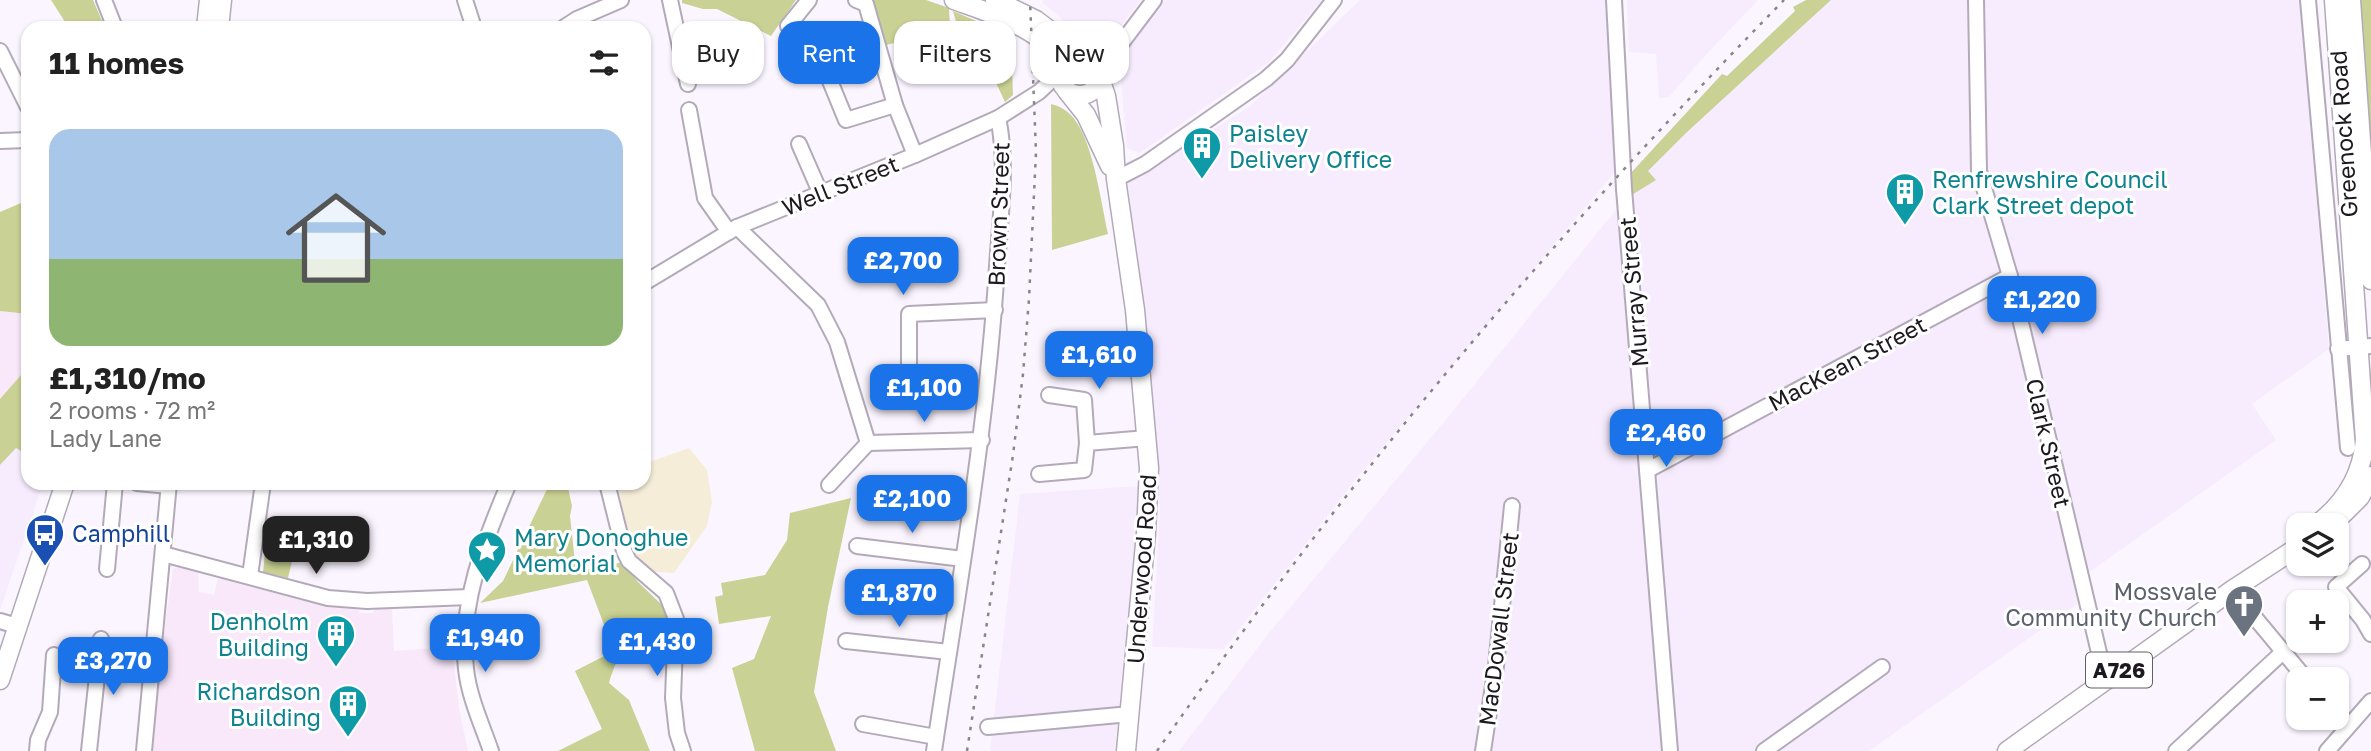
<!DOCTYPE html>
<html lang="en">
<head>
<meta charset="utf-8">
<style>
	:root { --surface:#fff; --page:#f2f2f2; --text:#222; --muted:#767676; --accent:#1a73e8 }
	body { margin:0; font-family:"Golos Text",sans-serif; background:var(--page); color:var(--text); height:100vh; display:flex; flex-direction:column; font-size:26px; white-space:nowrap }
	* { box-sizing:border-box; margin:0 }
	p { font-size:23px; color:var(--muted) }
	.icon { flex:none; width:38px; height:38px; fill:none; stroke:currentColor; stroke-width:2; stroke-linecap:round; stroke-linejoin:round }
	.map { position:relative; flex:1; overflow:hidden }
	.details { position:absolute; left:21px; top:21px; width:630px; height:469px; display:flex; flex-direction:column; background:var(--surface); border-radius:21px; box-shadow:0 2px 5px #0004 }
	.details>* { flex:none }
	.guide { position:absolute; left:672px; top:21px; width:665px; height:63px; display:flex; gap:14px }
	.controls { position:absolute; left:2286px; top:513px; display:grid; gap:14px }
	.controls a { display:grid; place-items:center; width:63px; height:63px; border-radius:14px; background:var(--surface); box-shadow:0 2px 5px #0004; font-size:35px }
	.price { position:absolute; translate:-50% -60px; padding:0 16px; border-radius:14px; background:var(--accent); color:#fff; font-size:23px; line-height:46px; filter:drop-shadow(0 2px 4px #0008) }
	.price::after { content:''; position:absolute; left:50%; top:42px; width:21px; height:16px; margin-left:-10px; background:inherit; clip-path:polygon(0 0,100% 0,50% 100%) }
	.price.on { background:#222; color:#fff }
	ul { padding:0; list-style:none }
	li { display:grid; align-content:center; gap:14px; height:371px; padding:0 28px }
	li span { display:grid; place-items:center; height:217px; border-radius:21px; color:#555 }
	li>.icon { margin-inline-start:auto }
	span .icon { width:126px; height:126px; fill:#fffc; stroke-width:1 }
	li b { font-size:30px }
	h2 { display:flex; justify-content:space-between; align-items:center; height:84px; padding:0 28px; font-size:30px }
	.chip { padding:0 24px; border-radius:21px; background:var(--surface); box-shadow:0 2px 5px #0004; font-size:24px; line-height:63px }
	.chip.on { background:var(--accent); color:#fff }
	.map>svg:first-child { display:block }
	.commercial { fill:#f6edd8 }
	.built { fill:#f7ecfe }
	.education { fill:#f8e8fa }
	.green { fill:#c9d294 }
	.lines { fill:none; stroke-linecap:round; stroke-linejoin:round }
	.minor-casing { stroke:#b3aab9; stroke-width:18 }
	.major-casing { stroke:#b3aab9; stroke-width:21 }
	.minor { stroke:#fff; stroke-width:14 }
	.major { stroke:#fff; stroke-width:18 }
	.rail { stroke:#89848c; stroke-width:2.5; stroke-dasharray:3.5 7; stroke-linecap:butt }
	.labels { text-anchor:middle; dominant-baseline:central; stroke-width:6; stroke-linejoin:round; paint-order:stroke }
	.shield { fill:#fff; stroke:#615f62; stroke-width:2 }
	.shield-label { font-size:21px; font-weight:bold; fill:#1d1a1f }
	.culture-label { font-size:23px; fill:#0d838f; stroke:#fff; text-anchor:start }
	.street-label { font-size:23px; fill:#1d1a1f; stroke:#fff }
	.transit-label { font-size:23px; fill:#164399; stroke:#fff; text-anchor:start }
	.worship-label { font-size:23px; fill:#5b616d; stroke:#fff; text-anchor:end }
</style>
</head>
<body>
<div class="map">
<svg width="2371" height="751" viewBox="0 0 2371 751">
	<rect width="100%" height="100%" fill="#fbf5ff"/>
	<!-- commercial -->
	<polygon class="commercial" points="689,448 707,470 712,502 707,526 674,573 644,571 628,542 618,483 644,483 644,464"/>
	<!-- built -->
	<g class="built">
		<polygon points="1043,0 1141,0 1110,40 1102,45 1093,42 1068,24 1043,3"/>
		<polygon points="1165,0 1322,0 1269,62 1140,153 1127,148 1119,57"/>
		<polygon points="1360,0 1606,0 1620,166 1355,480 1224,649 1152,647 1160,509 1150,376 1128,183 1249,107"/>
		<polygon points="1627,0 1758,0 1700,61 1669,97 1659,98 1656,54 1629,52"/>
		<polygon points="1831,0 2300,0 2329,349 2252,404 2276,440 2088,573 2076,605 1869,751 1179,751 1273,628 1444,422 1619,206 1635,192 1656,180 1647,172 1686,133"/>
		<polygon points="16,448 28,455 28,483 43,483 0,610 0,465"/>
		<polygon points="1140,486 1115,751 990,751 1020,494"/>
	</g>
	<!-- education -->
	<g class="education">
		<polygon points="0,311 28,314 28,367 0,399"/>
		<polygon points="179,567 198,573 199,592 214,595 217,581 221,578 321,605 358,610 360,613 372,613 376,609 392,608 394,651 452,647 459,709 468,751 147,751 173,569"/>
	</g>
	<!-- green -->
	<g class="green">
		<polygon points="51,0 93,0 105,28 69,28"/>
		<polygon points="682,0 796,0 771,36 717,9 703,9 682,3"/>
		<polygon points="871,0 926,0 949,8 950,27 883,46"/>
		<polygon points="1806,0 1831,0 1686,133 1648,171 1656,180 1630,196 1629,175 1722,74 1727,76 1795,11 1793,7"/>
		<polygon points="2357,0 2371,0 2371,210"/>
		<polygon points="953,11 1011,36 1013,95 1005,102 992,74 973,83"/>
		<path d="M1051,104C1063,107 1071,113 1077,123C1094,149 1101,202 1108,234L1052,250Z"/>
		<polygon points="28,200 28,314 0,311 0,212"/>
		<polygon points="28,367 28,455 16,448 0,465 0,399"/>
		<path d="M550,483H567L572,506L570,516L576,572L623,562L638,582L664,607L671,630C627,644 624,637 609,683L629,700L650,751H558L602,729L575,671L614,651L587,580L480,603L503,581Z"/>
		<polygon points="851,498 828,607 814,692 836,751 755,751 732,668 754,659 771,616 719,624 715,597 723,595 721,583 765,575 787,540 790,513"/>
		<polygon points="266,543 295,548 288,578 263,572"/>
	</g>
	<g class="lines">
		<!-- minor casing -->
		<g class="minor-casing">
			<g id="minor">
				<polyline points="104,0 115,28"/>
				<polyline points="465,0 474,28"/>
				<polyline points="670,0 688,84"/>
				<polyline points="809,0 788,26 809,46"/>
				<polyline points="856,0 866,4 895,105 915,155"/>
				<polyline points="1614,0 1624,189 1670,751"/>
				<polyline points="1976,0 1979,171 2010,276 2100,657 2111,676"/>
				<polyline points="2308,0 2348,448"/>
				<polyline points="563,28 577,19 621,0"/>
				<polyline points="0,51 28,107"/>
				<polyline points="821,59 846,120 895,105"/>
				<polyline points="1100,76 1114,53 1154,0"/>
				<polyline points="689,110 705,198 729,232"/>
				<polyline points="0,141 28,140"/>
				<polyline points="799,144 820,192"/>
				<polyline points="1116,179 1145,164 1266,79 1287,60 1334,0"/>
				<polyline points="737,227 818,305 837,342 868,443 829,485"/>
				<polyline points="644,283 737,227 915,155 998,118 1039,92 1060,72"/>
				<polyline points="2338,349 2371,346"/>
				<polyline points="909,384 909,314 995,310"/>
				<polyline points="1049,395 1084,400 1087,443"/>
				<polyline points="868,443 982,440"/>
				<polyline points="1648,470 2010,276"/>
				<polyline points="1039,474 1084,470 1087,443 1147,438"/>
				<polyline points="137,483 169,486"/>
				<polyline points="607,483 624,551 629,561 666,593 676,619 673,698 677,733 683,751"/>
				<polyline points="857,546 963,559"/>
				<polyline points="163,554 328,598 367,601 469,597"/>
				<polyline points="2362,564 2336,587 2363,620 2371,634"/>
				<polyline points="107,569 115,483"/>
				<polyline points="250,576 263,483"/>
				<polyline points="2232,590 2306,679"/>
				<polyline points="0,621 17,626"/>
				<polyline points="846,641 949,652"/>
				<polyline points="2336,716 2346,728"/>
				<polyline points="863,724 936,737"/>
				<polyline points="988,727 1130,714"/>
				<polyline points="37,751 38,740 50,712 54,655"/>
				<polyline points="89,751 101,639"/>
				<polyline points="144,751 169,483"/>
				<path d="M491,751C482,725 469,697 466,669C459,604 484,542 509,483"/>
				<path d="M934,751C958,590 987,429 997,266C1000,221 1008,162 998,118"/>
				<polyline points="1483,751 1496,666 1512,506"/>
				<polyline points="1764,751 1882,667"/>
				<polyline points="2176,751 2284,651"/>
				<polyline points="2327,751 2371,701"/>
			</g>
		</g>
		<!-- major casing -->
		<g class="major-casing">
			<g id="major">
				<path d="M954,0C987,12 1051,31 1061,66"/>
				<polyline points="995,0 1036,20 1082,55"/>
				<polyline points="2351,0 2371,280"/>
				<polyline points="206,28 209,0"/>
				<polyline points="219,28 222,0"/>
				<circle cx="1080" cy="75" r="20"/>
				<polyline points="1100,79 1106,96 1114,146 1116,179 1135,310 1149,468 1146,533 1126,751"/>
				<polyline points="1067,91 1086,115 1110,166"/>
				<polyline points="2342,515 2360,497 2371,476"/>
				<path d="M2316,525C2344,504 2362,476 2365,440L2334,0"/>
				<polyline points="0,680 65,483"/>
				<polyline points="2007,751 2232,590 2298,547"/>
			</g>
		</g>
		<!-- minor -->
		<use href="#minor" class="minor"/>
		<!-- major -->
		<use href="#major" class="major"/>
		<!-- rail -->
		<g class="rail">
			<polyline points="967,751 1013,455 1023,374 1029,299 1036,152 1030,0"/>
			<path d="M1157,751C1344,483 1556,233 1784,0"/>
		</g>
	</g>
	<!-- icons -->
	<defs>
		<g id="building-pin" transform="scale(2.0125)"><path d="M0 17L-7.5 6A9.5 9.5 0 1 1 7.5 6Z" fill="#0f9aa8" stroke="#fff"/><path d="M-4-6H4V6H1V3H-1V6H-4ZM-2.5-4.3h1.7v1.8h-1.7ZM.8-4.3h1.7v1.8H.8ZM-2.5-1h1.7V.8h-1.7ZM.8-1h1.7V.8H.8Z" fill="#fff"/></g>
		<g id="bus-pin" transform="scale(2.0125)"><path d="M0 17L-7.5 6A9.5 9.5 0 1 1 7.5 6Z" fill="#1a4fb4" stroke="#fff"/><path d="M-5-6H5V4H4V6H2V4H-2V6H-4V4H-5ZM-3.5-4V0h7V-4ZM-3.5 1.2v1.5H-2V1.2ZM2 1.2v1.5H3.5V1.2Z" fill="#fff"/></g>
		<g id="sight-pin" transform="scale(2.0125)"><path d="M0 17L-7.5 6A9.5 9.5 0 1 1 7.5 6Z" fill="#0f9aa8" stroke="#fff"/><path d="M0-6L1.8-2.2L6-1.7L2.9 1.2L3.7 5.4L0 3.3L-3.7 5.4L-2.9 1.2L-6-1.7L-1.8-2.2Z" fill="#fff"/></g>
		<g id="church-pin" transform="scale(2.0125)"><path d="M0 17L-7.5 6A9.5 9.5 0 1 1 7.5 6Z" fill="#6b7280" stroke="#fff"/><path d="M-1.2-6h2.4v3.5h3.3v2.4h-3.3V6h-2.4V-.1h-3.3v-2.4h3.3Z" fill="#fff"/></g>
	</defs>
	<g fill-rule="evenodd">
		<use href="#building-pin" x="1202" y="146"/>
		<use href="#building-pin" x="1905" y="192"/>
		<use href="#bus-pin" x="45" y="533"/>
		<use href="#sight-pin" x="487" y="550"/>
		<use href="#church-pin" x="2244" y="604"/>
		<use href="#building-pin" x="336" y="634"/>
		<use href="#building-pin" x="348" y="704"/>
	</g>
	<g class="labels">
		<!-- shield labels -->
		<rect class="shield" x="2086" y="652.5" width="66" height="35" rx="5"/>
		<g class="shield-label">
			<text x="2119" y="670">A726</text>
		</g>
		<!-- culture labels -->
		<g class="culture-label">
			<text x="1229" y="133">Paisley<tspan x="1229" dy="26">Delivery Office</tspan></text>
			<text x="1932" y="179">Renfrewshire Council<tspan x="1932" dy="26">Clark Street depot</tspan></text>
			<text x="514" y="537">Mary Donoghue<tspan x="514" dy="26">Memorial</tspan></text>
			<text x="309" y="621" text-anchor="end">Denholm<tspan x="309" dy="26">Building</tspan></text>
			<text x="321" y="691" text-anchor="end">Richardson<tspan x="321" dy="26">Building</tspan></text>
		</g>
		<!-- street labels -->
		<g class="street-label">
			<text transform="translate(2343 134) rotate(-94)">Greenock Road</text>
			<text transform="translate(840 185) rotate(-22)">Well Street</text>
			<text transform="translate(998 214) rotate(-88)">Brown Street</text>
			<text transform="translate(1633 292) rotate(-95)">Murray Street</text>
			<text transform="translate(1847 363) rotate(-28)">MacKean Street</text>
			<text transform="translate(2049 443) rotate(77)">Clark Street</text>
			<text transform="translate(1141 569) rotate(-86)">Underwood Road</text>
			<text transform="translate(1498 629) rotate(-83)">MacDowall Street</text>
		</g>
		<!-- transit labels -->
		<g class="transit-label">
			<text x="72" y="533">Camphill</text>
		</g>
		<!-- worship labels -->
		<g class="worship-label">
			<text x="2217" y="591">Mossvale<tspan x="2217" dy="26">Community Church</tspan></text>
		</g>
	</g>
</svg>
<div class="controls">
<a><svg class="icon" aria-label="layers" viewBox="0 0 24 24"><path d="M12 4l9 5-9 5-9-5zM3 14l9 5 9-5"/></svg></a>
<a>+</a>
<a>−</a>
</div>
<b class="price" style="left:903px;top:297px">£2,700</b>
<b class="price" style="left:2042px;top:336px">£1,220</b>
<b class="price" style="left:1099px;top:391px">£1,610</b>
<b class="price" style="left:924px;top:424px">£1,100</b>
<b class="price" style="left:1666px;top:469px">£2,460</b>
<b class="price" style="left:912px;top:535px">£2,100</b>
<b class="price on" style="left:316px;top:576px">£1,310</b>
<b class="price" style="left:899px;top:629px">£1,870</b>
<b class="price" style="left:485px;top:674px">£1,940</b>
<b class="price" style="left:657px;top:678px">£1,430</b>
<b class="price" style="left:113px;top:697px">£3,270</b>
<div class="guide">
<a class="chip">Buy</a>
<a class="chip on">Rent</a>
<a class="chip">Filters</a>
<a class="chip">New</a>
</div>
<section class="details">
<h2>11 homes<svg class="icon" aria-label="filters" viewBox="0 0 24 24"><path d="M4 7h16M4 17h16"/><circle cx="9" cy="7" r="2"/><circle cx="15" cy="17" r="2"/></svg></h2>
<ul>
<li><span style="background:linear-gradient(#a9c7e8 60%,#8fb573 0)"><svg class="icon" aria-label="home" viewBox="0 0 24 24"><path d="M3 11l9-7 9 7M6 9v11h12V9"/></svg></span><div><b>£1,310/mo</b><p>2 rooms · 72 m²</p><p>Lady Lane</p></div></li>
</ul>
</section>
</div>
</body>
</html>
